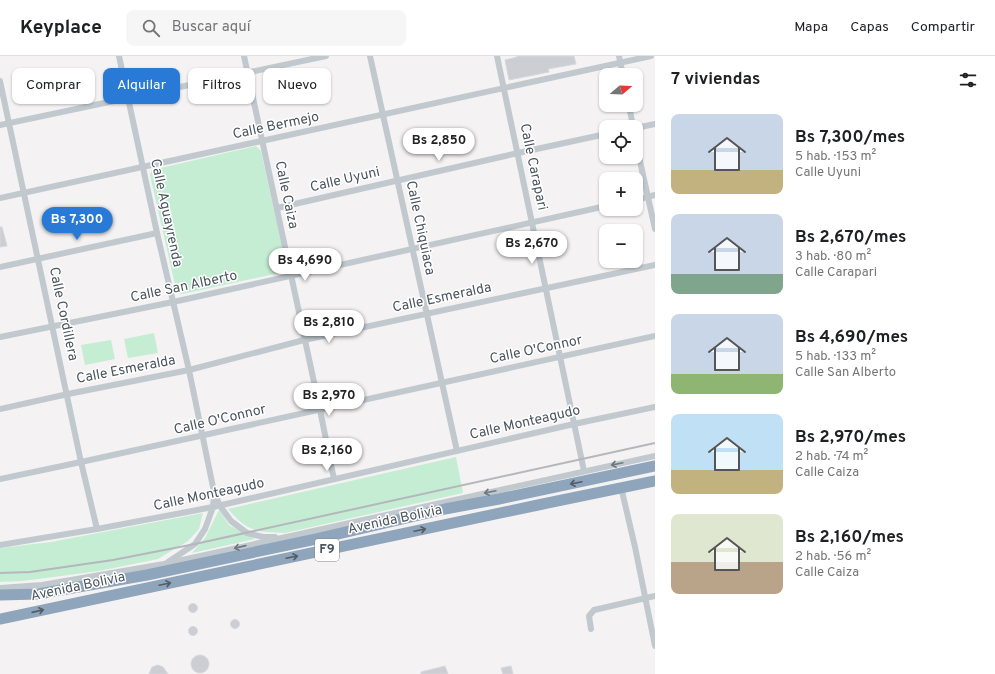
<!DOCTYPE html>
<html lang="es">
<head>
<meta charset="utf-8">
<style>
	:root { --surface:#fff; --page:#f6f6f6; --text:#202124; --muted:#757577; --line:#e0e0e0; --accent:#297ad7 }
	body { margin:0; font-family:Overpass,sans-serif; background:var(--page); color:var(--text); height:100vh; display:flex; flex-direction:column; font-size:15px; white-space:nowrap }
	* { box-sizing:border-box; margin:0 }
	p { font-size:13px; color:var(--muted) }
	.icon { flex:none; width:22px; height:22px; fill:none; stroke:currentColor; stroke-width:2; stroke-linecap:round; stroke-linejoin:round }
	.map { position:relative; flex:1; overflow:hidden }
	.drawer { display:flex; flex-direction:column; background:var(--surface); width:340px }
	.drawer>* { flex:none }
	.hud { position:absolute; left:12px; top:12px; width:380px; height:36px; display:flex; gap:8px }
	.needle { width:26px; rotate:71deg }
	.fabs { position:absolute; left:599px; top:12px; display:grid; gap:8px }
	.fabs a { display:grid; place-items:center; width:44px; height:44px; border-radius:8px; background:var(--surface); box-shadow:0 1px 3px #0004; font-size:20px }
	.price { position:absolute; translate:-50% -34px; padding:0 9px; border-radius:14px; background:#fff; color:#222; font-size:13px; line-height:26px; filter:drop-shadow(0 1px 2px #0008) }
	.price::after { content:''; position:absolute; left:50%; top:24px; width:12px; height:9px; margin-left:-6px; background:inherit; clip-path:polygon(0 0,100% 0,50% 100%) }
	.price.on { background:var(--accent); color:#fff }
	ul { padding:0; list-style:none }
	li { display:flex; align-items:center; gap:12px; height:100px; padding:0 16px }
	li span { display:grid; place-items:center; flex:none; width:112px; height:80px; border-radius:8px; color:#555 }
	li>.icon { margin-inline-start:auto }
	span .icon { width:48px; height:48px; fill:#fffc; stroke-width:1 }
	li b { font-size:17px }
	h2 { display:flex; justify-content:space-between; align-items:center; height:48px; padding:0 16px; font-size:17px }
	.chip { padding:0 14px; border-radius:8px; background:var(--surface); box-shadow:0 1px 3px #0004; font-size:14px; line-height:36px }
	.chip.on { background:var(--accent); color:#fff }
	header { display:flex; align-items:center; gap:24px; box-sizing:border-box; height:56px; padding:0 20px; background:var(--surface); border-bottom:1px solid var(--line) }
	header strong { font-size:19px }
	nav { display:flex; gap:22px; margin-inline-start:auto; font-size:14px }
	.search { width:280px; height:36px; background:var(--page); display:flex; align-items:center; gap:10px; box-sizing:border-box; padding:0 14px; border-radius:8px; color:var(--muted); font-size:15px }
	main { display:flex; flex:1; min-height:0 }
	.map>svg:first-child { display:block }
	.green { fill:#c5edd3 }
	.building { fill:#ccced3; stroke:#d6d8dc }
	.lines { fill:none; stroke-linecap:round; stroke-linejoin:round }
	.street { stroke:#c1c9cf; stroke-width:6 }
	.highway { stroke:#8ea5bc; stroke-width:11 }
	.rail { stroke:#b4b7bb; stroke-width:2 }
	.oneway { stroke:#6e7880 }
	.oneway2 { stroke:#525d67 }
	.labels { text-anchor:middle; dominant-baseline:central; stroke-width:3; stroke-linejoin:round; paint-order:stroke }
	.shield { fill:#fff; stroke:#81888e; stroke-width:1 }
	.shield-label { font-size:13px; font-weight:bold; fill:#4b555e }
	.street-label { font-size:14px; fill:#4b555e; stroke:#fff }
</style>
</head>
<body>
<header>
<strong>Keyplace</strong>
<div class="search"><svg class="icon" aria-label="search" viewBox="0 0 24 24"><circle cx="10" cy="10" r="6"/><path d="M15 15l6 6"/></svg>Buscar aquí</div>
<nav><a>Mapa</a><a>Capas</a><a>Compartir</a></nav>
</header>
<main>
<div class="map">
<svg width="655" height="618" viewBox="0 0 655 618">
	<rect width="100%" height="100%" fill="#f4f2f2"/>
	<!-- green -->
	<g class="green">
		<polygon points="256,90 261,95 286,208 286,213 279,217 182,238 178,237 176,233 150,119 152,114"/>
		<polygon points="154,277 158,297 128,302 124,283"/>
		<polygon points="111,284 115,303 85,309 81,289"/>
		<path d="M456,401L463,437L285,477C256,476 248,476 228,453Z"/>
		<polygon points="219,454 229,469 255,483 192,497 205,482"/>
		<polygon points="203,457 199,473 188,485 158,503 99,515 23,525 0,526 0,492 51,486"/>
	</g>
	<!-- building -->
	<g class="building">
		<polygon points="517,0 574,0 576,8 548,13 549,16 509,24 505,4 517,1"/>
		<polygon points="0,171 2,171 7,190 0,191"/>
		<circle cx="193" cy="552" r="4.5"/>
		<circle cx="235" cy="568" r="4.5"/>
		<circle cx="193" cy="575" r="4.5"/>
		<circle cx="200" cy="608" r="9"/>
		<polygon points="158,609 163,611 168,618 149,618 152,611"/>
		<polygon points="445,610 448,618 421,618 421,616"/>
		<polygon points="511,610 513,618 503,618 501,612"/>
	</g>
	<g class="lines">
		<!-- street -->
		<g class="street">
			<polyline points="119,0 157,177 189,314 214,436 220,450 231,465 247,477 263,481 275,481"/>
			<polyline points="244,0 320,354 334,423"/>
			<polyline points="370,0 457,395"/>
			<polyline points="497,0 584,415"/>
			<polyline points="619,0 623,19"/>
			<polyline points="0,25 81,406 97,473"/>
			<polyline points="629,49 633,71"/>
			<polyline points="0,69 326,0"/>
			<polyline points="636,72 655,68"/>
			<polyline points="636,87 655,173"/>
			<polyline points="0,142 651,0"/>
			<polyline points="636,144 655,139"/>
			<polyline points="277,152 518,97 606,78"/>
			<polyline points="0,211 157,177"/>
			<polyline points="0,281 173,246 606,150"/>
			<polyline points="0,353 68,338 189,314 304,284 655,209"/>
			<polyline points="0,423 81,406 655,280"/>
			<polyline points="621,431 635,491 655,590"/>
			<polyline points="0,489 97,473 213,451 574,368 655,351"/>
			<polyline points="168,506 195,488 205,473 213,451 214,438"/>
			<polyline points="0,532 42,529 164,508 368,463 655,400"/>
			<polyline points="591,573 589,560 594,554 655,540"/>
		</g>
		<!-- highway -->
		<g class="highway">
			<polyline points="0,539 38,538 147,519 316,483 445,453 499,443 655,410"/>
			<polyline points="0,563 538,449 655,425"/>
		</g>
		<!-- rail -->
		<polyline class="rail" points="0,517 30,516 113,504 195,488 655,387"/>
	</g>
	<!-- one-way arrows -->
	<defs><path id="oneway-shaft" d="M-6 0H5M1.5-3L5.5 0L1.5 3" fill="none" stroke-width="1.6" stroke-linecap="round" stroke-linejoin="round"/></defs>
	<g class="oneway">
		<use href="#oneway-shaft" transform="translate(617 408) rotate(168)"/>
		<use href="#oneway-shaft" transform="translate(490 436) rotate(168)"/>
		<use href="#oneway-shaft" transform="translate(240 491) rotate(167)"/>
	</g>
	<g class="oneway2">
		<use href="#oneway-shaft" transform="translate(576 427) rotate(168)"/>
		<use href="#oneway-shaft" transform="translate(420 474) rotate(-12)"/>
		<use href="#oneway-shaft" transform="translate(292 501) rotate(-12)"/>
		<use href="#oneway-shaft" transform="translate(165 528) rotate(-12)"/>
		<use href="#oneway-shaft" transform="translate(38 555) rotate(-13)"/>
	</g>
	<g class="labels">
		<!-- shield labels -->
		<rect class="shield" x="315" y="483" width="24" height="22" rx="3"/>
		<g class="shield-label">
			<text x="327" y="494">F9</text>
		</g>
		<!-- street labels -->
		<g class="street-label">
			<text transform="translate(276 70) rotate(-12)">Calle Bermejo</text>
			<text transform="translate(533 111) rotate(78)">Calle Carapari</text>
			<text transform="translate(345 124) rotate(-13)">Calle Uyuni</text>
			<text transform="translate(286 139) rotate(78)">Calle Caiza</text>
			<text transform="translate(166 157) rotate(78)">Calle Aguayrenda</text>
			<text transform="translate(420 172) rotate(78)">Calle Chiquiaca</text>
			<text transform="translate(184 231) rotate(-12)">Calle San Alberto</text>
			<text transform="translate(442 242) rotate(-12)">Calle Esmeralda</text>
			<text transform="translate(63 258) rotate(78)">Calle Cordillera</text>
			<text transform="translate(536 294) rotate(-12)">Calle O'Connor</text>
			<text transform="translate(126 314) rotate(-11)">Calle Esmeralda</text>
			<text transform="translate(220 364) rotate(-13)">Calle O'Connor</text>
			<text transform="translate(525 367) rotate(-13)">Calle Monteagudo</text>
			<text transform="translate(209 439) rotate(-12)">Calle Monteagudo</text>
			<text transform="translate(395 464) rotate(-12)">Avenida Bolivia</text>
			<text transform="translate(78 531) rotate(-12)">Avenida Bolivia</text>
		</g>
	</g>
</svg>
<div class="fabs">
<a><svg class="needle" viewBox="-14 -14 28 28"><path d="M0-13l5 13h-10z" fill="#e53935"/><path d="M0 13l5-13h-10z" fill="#757577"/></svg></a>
<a><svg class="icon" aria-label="locate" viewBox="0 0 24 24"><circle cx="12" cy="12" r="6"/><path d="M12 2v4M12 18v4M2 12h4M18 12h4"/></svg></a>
<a>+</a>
<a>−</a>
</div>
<b class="price" style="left:439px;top:106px">Bs 2,850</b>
<b class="price on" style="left:77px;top:185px">Bs 7,300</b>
<b class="price" style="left:532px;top:209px">Bs 2,670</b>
<b class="price" style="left:305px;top:226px">Bs 4,690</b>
<b class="price" style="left:329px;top:288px">Bs 2,810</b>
<b class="price" style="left:329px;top:361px">Bs 2,970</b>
<b class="price" style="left:327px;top:416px">Bs 2,160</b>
<div class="hud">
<a class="chip">Comprar</a>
<a class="chip on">Alquilar</a>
<a class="chip">Filtros</a>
<a class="chip">Nuevo</a>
</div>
</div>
<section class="drawer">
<h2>7 viviendas<svg class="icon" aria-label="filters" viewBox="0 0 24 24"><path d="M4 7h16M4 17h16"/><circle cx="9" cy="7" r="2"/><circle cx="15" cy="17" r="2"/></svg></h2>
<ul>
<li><span style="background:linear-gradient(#c9d6e8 70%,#c2b280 0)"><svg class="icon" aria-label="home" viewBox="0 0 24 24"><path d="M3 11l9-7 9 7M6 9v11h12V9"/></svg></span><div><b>Bs 7,300/mes</b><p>5 hab. · 153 m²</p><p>Calle Uyuni</p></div></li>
<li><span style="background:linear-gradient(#c9d6e8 75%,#7fa58c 0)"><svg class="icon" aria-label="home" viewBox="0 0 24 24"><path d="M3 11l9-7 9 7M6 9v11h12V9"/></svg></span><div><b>Bs 2,670/mes</b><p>3 hab. · 80 m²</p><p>Calle Carapari</p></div></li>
<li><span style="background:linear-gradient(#c9d6e8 75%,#8fb573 0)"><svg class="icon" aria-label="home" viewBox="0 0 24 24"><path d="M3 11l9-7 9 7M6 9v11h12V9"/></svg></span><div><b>Bs 4,690/mes</b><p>5 hab. · 133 m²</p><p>Calle San Alberto</p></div></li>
<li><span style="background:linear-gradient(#bfe0f5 70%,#c2b280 0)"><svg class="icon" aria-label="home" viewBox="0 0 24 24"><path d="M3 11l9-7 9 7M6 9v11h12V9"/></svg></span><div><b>Bs 2,970/mes</b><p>2 hab. · 74 m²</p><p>Calle Caiza</p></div></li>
<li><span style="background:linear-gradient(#dfe7d0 60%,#b9a48a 0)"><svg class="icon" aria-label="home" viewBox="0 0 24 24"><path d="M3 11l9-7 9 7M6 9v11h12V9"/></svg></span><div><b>Bs 2,160/mes</b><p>2 hab. · 56 m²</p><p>Calle Caiza</p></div></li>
</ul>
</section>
</main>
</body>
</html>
